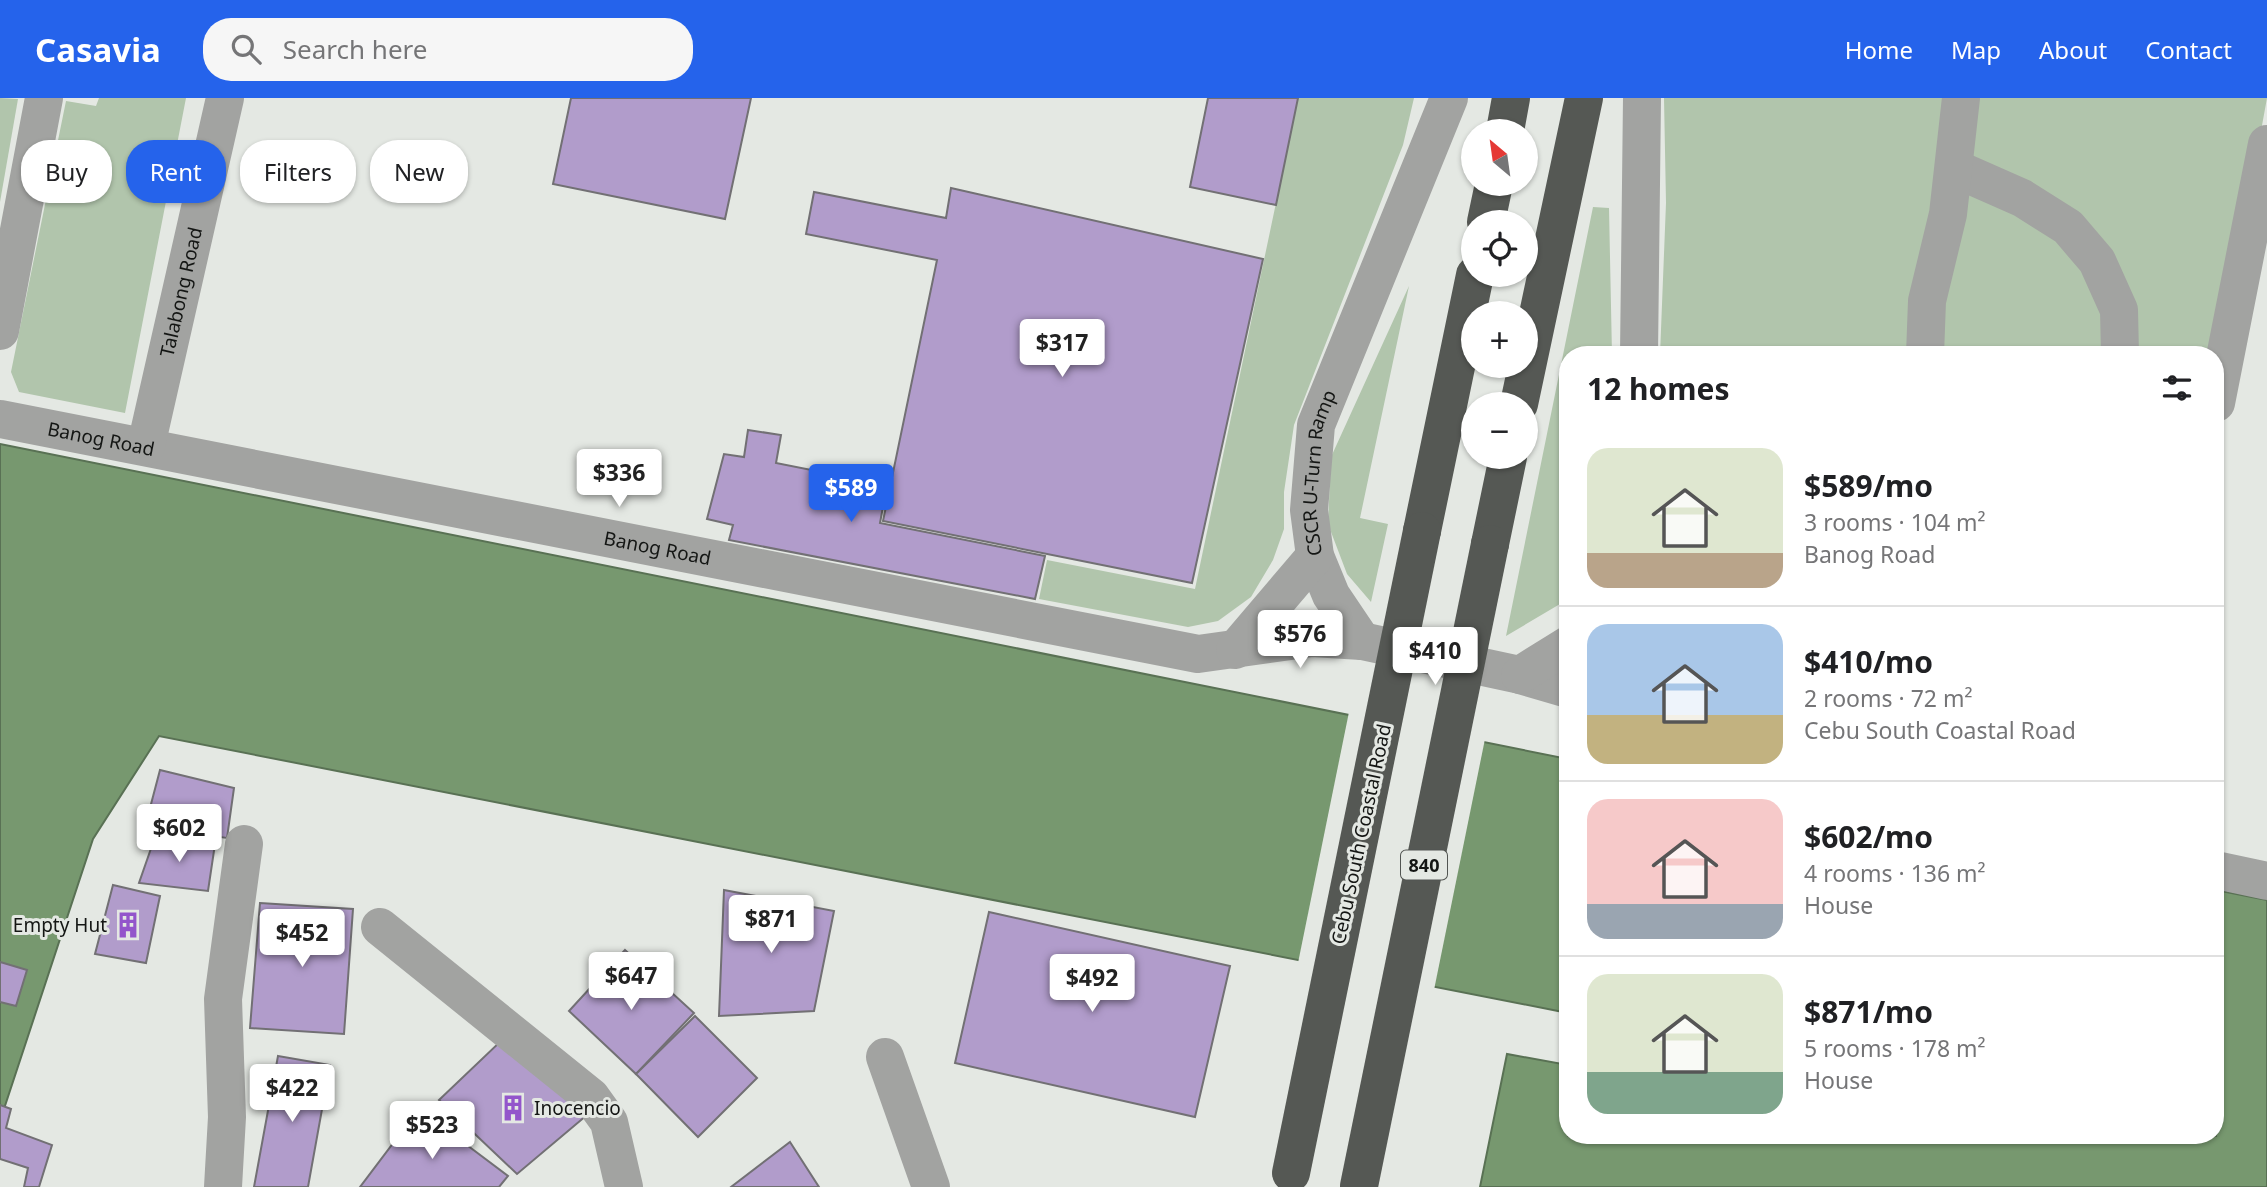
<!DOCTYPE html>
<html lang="en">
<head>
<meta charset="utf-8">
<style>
	:root { --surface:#fff; --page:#f6f6f6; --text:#202124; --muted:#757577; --line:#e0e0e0; --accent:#2563eb }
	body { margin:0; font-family:"Noto Sans",sans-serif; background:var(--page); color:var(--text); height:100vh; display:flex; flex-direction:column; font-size:26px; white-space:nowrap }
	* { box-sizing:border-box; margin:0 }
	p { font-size:23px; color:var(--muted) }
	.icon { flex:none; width:38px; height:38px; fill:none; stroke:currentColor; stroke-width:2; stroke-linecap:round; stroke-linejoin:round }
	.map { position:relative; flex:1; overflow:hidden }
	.panel { position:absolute; left:1559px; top:248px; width:665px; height:798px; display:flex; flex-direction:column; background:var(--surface); border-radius:28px; box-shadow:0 2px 5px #0004 }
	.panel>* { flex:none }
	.guide { position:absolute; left:21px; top:42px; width:665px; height:63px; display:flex; gap:14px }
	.needle { width:46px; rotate:331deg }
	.controls { position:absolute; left:1461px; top:21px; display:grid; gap:14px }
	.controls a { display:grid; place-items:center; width:77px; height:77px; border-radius:50%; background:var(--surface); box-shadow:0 2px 5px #0004; font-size:35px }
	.price { position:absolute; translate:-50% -60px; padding:0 16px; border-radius:7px; background:#fff; color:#222; font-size:23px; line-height:46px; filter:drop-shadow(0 2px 4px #0008) }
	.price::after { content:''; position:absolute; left:50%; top:42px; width:21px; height:16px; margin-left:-10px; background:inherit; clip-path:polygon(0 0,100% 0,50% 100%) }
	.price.current { background:var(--accent); color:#fff }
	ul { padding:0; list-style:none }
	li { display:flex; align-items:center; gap:21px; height:175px; padding:0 28px }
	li+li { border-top:2px solid var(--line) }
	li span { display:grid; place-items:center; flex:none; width:196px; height:140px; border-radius:21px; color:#555 }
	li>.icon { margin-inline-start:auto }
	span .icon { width:84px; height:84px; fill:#fffc; stroke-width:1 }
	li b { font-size:30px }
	h2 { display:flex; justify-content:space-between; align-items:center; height:84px; padding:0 28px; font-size:30px }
	.pill { padding:0 24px; border-radius:28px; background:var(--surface); box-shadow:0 2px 5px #0004; font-size:24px; line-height:63px }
	.pill.current { background:var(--accent); color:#fff }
	header { display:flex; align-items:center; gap:42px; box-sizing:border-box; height:98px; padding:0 35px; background:var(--accent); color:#fff }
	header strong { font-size:33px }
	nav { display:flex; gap:38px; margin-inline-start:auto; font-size:24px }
	.search { width:490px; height:63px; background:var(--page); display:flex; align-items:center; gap:18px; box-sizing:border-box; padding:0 24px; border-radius:28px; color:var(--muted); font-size:26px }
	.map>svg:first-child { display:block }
	.green { fill:#b1c5ac }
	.water { fill:#77986f; stroke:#597154; stroke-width:2 }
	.pier { fill:#e4e8e3 }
	.building { fill:#b19ccb; stroke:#727074; stroke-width:2 }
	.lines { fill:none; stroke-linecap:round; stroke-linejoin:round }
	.minor { stroke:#a2a3a1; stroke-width:38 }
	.highway { stroke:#555854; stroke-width:38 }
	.highway-bridge { stroke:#555854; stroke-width:38 }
	.labels { text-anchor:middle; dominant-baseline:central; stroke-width:6; stroke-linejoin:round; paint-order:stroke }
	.shield { fill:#e4e8e3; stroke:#525552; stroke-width:2 }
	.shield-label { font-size:18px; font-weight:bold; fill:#141614 }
	.street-label { font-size:19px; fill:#141614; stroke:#e4e8e3 }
	.poi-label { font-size:19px; fill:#141614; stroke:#e4e8e3; text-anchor:end }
</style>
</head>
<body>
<header>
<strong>Casavia</strong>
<div class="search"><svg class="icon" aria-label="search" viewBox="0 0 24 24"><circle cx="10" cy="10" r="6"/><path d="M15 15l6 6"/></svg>Search here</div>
<nav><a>Home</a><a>Map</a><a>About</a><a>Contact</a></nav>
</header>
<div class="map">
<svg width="2267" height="1089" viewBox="0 0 2267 1089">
	<rect width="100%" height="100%" fill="#e4e8e3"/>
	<!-- green -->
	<g class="green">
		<polygon points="0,0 18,1 0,104"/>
		<polygon points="99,0 186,0 125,315 19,294 11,274 66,3 96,8"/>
		<polygon points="1298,0 1414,0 1403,47 1294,327 1284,394 1284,431 1273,462 1251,499 1218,523 1188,529 1039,501 1047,462 1195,491"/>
		<polygon points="1664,0 2267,0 2216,280 2216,257 1660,257 1666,105"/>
		<polygon points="1593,109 1609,110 1612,257 1568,257 1568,495 1560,506 1506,538"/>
		<polygon points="1409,188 1360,420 1388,426 1371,504 1347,476 1328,426 1331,359"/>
	</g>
	<!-- water -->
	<g class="water">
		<polygon points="0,346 1568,661 1568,915 159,638 93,741 0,1023"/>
		<polygon points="2216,792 2267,802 2267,1089 1480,1089 1507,956 1568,967 1568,1038 2216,1038"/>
	</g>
	<!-- pier -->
	<polygon class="pier" points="1349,614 1485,641 1434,892 1298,865"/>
	<!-- building -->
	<g class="building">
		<polygon points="571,0 751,0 725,121 553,86"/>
		<polygon points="1208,0 1298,0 1276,107 1190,89"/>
		<polygon points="951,90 1263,161 1192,485 883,423 937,162 806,136 814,94 946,120"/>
		<polygon points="748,332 781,337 776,365 887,387 880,425 1045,458 1035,501 729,442 733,427 707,421 724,356 744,359"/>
		<polygon points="160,672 234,690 227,740 145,729"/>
		<polygon points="155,739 215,746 208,793 139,785"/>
		<polygon points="113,787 160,798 146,865 95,856"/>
		<polygon points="724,792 834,813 814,913 719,918"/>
		<polygon points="260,805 353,811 344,936 250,930"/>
		<polygon points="989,814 1230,868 1195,1019 955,965"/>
		<polygon points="625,852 694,915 636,976 569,913"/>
		<polygon points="0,864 27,872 16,908 0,904"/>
		<polygon points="695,918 757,980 698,1039 636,976"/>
		<polygon points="504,940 587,1017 517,1076 439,1002"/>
		<polygon points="278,958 330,967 308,1089 254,1089"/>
		<polygon points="0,1007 11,1011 6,1030 52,1047 39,1089 24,1089 28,1070 0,1061"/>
		<polygon points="419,1011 508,1078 499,1089 360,1089"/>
		<polygon points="790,1044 819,1089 731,1089"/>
	</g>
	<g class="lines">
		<!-- minor -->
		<g class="minor">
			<polyline points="1954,70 2022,100 2068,129 2097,163 2119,212 2120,257"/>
			<polyline points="0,233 44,0"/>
			<polyline points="1639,257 1642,0"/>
			<polyline points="1925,257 1927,203 1948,116 1961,0"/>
			<polyline points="2216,305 2267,46"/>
			<path id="s1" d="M0,321L1198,556L1312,540L1362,543L1520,577L1568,591"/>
			<path id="s2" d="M146,348L225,0"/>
			<path id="s3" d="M1362,543L1331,497L1315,458L1309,412L1316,327L1449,0"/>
			<polyline points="1235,552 1315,458"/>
			<polyline points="1520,577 1568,547"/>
			<polyline points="2216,772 2267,783"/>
			<polyline points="380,829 591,999 609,1024 624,1089"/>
			<polyline points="885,959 931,1089"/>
			<polyline points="223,1089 227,1019 223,901 244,746"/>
		</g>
		<!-- highway -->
		<g class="highway">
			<polyline points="1505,33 1511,0"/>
			<polyline points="1486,124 1494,86"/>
			<polyline points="1519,306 1584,0"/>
			<polyline points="1422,433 1475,177"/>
			<polyline points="1490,446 1508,359"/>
		</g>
		<!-- highway-bridge -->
		<g class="highway-bridge">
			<polyline points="1291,1075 1422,433"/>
			<polyline points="1359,1088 1490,446"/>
		</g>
	</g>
	<!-- icons -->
	<defs>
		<g id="building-bare" transform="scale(2.1)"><path d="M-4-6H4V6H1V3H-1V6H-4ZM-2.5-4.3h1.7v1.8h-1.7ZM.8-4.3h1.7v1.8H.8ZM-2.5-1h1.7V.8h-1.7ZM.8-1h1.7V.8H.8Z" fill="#9355cb" stroke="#e4e8e3" stroke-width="2.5" paint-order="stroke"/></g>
	</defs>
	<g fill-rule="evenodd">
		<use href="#building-bare" x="128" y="827"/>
		<use href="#building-bare" x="513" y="1010"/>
	</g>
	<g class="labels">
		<!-- shield labels -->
		<rect class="shield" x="1401" y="752.5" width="46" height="29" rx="5"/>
		<g class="shield-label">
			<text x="1424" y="767">840</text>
		</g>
		<!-- street labels -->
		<g class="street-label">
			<text stroke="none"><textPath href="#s2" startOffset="158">Talabong Road</textPath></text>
			<text stroke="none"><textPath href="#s1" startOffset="103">Banog Road</textPath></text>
			<text stroke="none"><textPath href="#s3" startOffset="182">CSCR U-Turn Ramp</textPath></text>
			<text stroke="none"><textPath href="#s1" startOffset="670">Banog Road</textPath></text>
			<text transform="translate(1361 736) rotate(-78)">Cebu South Coastal Road</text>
		</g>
		<!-- poi labels -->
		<g class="poi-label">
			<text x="107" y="827">Empty Hut</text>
			<text x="534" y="1010" text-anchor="start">Inocencio</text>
		</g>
	</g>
</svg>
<div class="controls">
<a><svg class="needle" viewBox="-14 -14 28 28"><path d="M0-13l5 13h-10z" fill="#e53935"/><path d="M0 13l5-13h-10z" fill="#757577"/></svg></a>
<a><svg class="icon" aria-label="locate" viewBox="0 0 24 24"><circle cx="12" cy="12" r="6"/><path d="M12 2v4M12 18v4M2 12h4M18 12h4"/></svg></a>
<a>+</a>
<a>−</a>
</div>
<b class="price" style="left:1062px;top:281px">$317</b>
<b class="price" style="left:619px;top:411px">$336</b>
<b class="price current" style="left:851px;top:426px">$589</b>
<b class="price" style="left:1300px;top:572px">$576</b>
<b class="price" style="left:1435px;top:589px">$410</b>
<b class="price" style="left:179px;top:766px">$602</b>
<b class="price" style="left:771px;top:857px">$871</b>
<b class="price" style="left:302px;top:871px">$452</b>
<b class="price" style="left:631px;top:914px">$647</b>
<b class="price" style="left:1092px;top:916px">$492</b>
<b class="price" style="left:292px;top:1026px">$422</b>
<b class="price" style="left:432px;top:1063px">$523</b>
<div class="guide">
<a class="pill">Buy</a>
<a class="pill current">Rent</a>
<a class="pill">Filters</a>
<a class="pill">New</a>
</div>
<section class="panel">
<h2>12 homes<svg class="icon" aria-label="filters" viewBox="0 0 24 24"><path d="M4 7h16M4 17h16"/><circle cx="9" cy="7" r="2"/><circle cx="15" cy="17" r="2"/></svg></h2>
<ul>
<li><span style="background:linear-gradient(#dfe7d0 75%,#b9a48a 0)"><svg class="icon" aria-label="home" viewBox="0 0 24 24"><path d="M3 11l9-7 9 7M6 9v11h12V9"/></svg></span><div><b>$589/mo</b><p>3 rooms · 104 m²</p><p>Banog Road</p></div></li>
<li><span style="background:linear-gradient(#a9c7e8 65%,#c2b280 0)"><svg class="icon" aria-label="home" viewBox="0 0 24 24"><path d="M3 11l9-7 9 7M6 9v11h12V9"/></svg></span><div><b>$410/mo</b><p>2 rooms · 72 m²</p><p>Cebu South Coastal Road</p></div></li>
<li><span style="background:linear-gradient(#f6c9c9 75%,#9aa5b1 0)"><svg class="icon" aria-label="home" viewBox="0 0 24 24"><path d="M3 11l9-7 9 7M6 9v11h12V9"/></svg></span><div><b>$602/mo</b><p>4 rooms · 136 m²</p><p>House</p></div></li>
<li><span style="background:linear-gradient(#dfe7d0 70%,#7fa58c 0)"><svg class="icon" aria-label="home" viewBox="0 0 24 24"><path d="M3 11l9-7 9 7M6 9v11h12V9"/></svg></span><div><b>$871/mo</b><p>5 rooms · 178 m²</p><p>House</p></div></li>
</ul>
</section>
</div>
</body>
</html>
